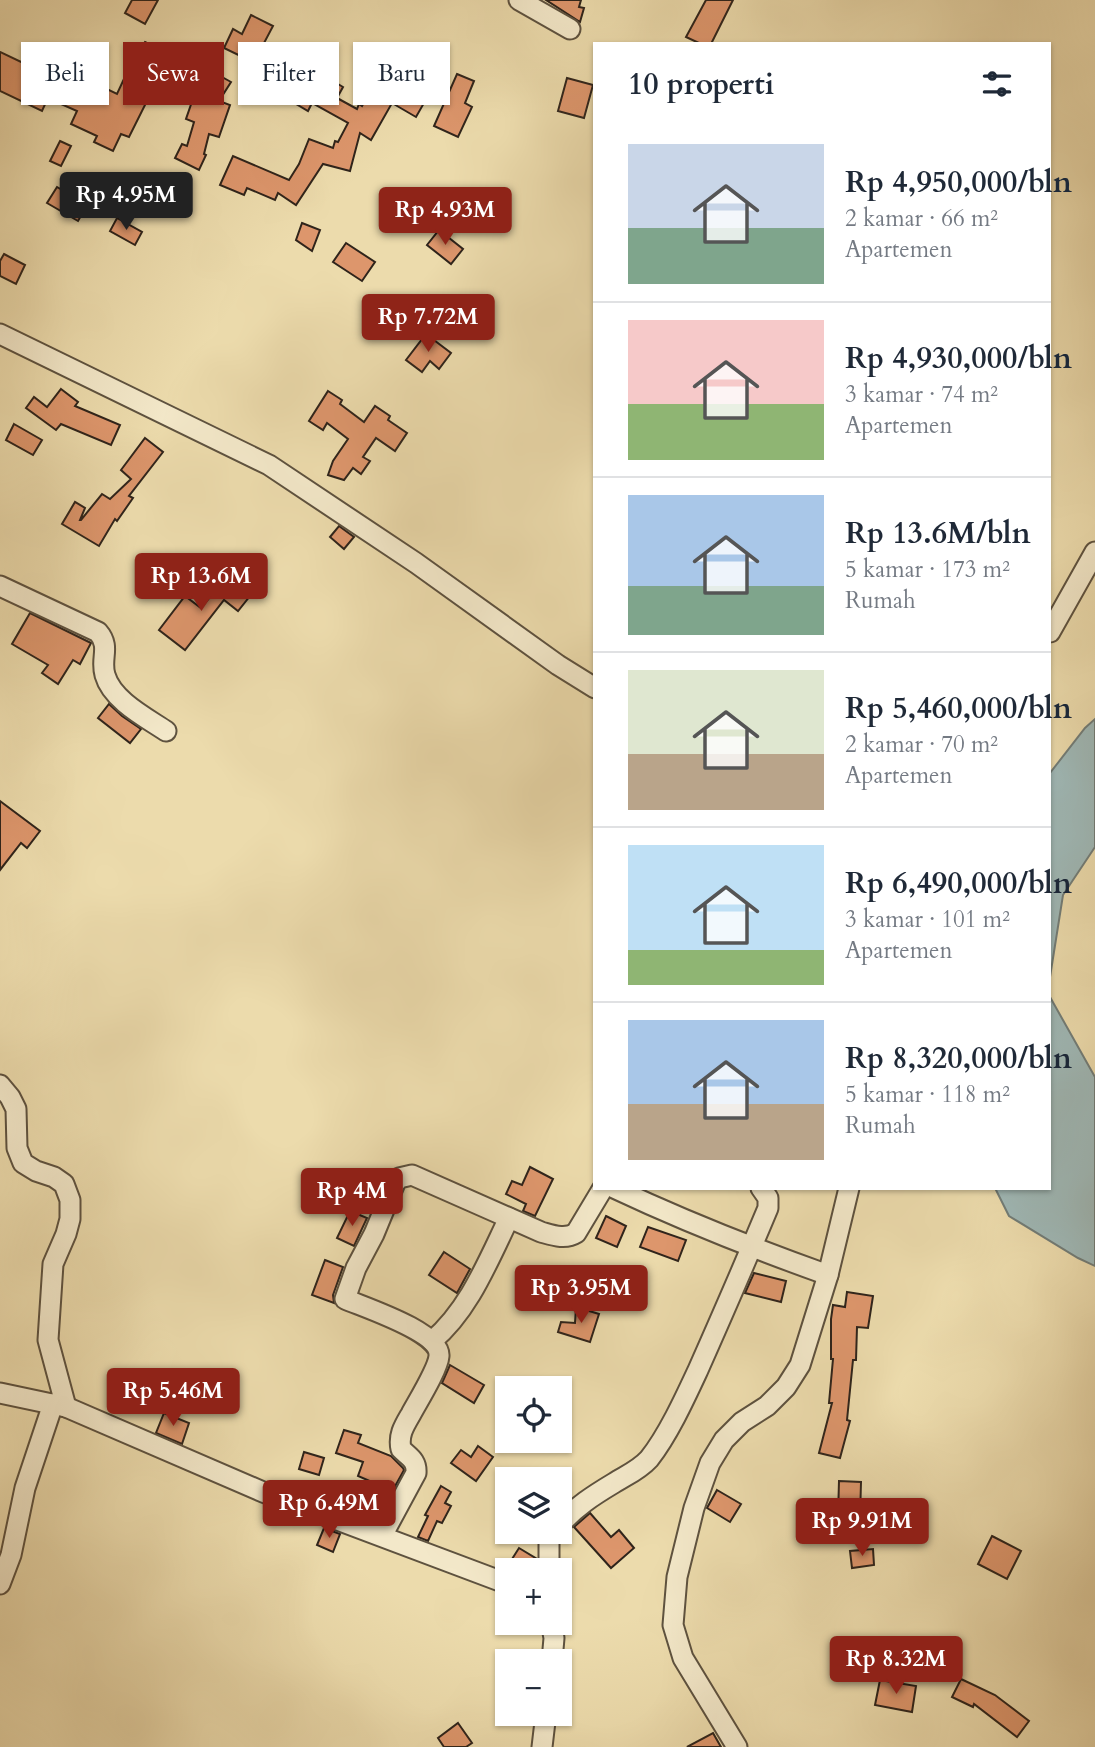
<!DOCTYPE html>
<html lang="id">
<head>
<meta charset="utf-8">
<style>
	:root { --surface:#fff; --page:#f6f6f7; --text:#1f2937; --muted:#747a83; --line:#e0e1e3; --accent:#8f2418 }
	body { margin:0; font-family:Cardo,serif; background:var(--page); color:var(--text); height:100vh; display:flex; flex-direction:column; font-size:26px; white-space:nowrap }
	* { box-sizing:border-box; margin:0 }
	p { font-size:23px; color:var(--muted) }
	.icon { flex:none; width:38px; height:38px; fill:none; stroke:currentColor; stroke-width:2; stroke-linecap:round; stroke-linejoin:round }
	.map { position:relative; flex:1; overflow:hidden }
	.details { position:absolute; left:593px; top:42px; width:458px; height:1148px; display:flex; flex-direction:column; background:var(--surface); border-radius:0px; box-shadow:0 2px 5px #0004 }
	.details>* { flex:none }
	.top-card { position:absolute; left:21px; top:42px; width:467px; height:63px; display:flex; gap:14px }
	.buttons { position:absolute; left:495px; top:1376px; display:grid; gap:14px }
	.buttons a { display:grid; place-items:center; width:77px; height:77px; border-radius:0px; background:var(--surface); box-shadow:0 2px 5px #0004; font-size:35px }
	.price { position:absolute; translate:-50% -60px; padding:0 16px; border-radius:7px; background:var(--accent); color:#fff; font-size:23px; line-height:46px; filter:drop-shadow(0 2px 4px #0008) }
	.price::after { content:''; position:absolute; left:50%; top:42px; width:21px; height:16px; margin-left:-10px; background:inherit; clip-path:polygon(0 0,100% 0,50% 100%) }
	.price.active { background:#222; color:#fff }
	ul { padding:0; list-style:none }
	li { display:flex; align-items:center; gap:21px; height:175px; padding:0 35px }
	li+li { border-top:2px solid var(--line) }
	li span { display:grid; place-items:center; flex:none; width:196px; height:140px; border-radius:0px; color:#555 }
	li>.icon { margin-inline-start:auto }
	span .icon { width:84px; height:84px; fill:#fffc; stroke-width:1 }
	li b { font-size:30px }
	h2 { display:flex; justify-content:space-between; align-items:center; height:84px; padding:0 35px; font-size:30px }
	.chip { padding:0 24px; border-radius:0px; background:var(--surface); box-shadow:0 2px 5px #0004; font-size:24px; line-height:63px }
	.chip.active { background:var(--accent); color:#fff }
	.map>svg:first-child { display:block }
	.water { fill:#9fb8b6; stroke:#727d78; stroke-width:2 }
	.building { fill:#dd966c; stroke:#2f241b; stroke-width:2 }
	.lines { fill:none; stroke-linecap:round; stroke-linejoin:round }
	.minor-casing { stroke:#5e523f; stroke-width:23 }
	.minor { stroke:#f3e8c9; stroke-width:19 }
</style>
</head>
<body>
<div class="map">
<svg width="1095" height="1747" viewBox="0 0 1095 1747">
	<rect width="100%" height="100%" fill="#ecdbac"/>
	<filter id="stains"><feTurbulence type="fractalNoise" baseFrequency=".00286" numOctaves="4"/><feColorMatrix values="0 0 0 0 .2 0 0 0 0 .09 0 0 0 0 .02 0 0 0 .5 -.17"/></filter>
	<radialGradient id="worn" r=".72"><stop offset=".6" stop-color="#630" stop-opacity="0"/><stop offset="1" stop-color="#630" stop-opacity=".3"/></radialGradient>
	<!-- water -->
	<g class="water">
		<polygon points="1095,719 1095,847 1063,895 1050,977 1050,773 1085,728"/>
		<polygon points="1050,997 1095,1077 1095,1266 1078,1258 1009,1216 995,1188 1050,1188"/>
	</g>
	<!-- building -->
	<g class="building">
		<polygon points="132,0 158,0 145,24 125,13"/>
		<polygon points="546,0 581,0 579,7 584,8 580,22"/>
		<polygon points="706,0 733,0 711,44 701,44 686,37"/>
		<polygon points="251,15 273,26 264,43 296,59 343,87 337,98 357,109 359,104 362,106 390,56 436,82 416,117 392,103 371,140 360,133 350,171 323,164 296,205 278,193 275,200 247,188 244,195 220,185 233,156 289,180 299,164 309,139 333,148 335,141 338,142 348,123 312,103 308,111 281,95 283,92 247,74 253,62 224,48 233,29 242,34"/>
		<polygon points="145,42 167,54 142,101 146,103 129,137 121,134 113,151 94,142 97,136 71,124 77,111 61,104 70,86 100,100 105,88 117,94 130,66"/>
		<polygon points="0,52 38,70 26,91 47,100 42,111 0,91"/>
		<polygon points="204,67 231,82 219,101 230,105 219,137 209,134 204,154 206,155 199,170 175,158 182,144 187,146 194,122 186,119 197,87 193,85"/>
		<polygon points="457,74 474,81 465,103 472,107 458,137 434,126"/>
		<polygon points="567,78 593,85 584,118 558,111"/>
		<polygon points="60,141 71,146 61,166 50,161"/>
		<polygon points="84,183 108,198 103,207 90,200 78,221 47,203 57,187 76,198"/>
		<polygon points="117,218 142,232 135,245 110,231"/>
		<polygon points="302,223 320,230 312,251 296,240"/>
		<polygon points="439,230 463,249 451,264 427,245"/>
		<polygon points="346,243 375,262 362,281 333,262"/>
		<polygon points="4,254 25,265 16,284 0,276 0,261"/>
		<polygon points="426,334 451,353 439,369 430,361 422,372 406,360"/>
		<polygon points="61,389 78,402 75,406 120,425 111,445 61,424 56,430 26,408 34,397 47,407"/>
		<polygon points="328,391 342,400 340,404 364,422 375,406 390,416 388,420 407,433 395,451 376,438 363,457 370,461 361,474 353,468 344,480 328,475 333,461 348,439 327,423 323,430 309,421"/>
		<polygon points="14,424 42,440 33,455 6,440"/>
		<polygon points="145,438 163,452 129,496 133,498 117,521 115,519 99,546 62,524 75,502 85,508 80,520 81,520 102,494 110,499 131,479 121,470"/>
		<polygon points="339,526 354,537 344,549 330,537"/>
		<polygon points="226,577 250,596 238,611 224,600 185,650 159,630 185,596 201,608"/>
		<polygon points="30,613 91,643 80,664 73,660 58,684 42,673 48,665 12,644"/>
		<polygon points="109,704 122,716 141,729 130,743 98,718"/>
		<polygon points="0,801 40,831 27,848 21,843 0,870"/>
		<polygon points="530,1167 553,1179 535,1216 523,1211 526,1204 506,1194 512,1181 522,1185"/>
		<polygon points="350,1211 367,1218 354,1246 337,1238"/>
		<polygon points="606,1216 626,1226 617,1247 596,1238"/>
		<polygon points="648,1227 686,1240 678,1261 640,1247"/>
		<polygon points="444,1252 470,1269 457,1293 429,1275"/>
		<polygon points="325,1260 343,1267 333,1295 334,1303 312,1295"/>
		<polygon points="754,1273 786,1281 781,1302 745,1293"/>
		<polygon points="847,1292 873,1296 868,1328 857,1327 856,1360 853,1360 847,1420 850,1421 840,1458 819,1453 832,1403 829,1403 833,1359 831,1359 831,1319 833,1305 845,1307"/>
		<polygon points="576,1307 599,1314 590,1342 558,1332 561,1322 575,1323"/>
		<polygon points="450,1365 484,1385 474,1403 442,1383"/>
		<polygon points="164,1413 189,1423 182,1444 156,1433"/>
		<polygon points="344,1430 361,1435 358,1443 391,1456 403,1468 404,1470 388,1499 375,1493 379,1485 358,1476 363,1462 336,1453"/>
		<polygon points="478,1446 493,1457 476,1481 451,1463 461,1450 471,1457"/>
		<polygon points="304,1452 324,1458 319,1475 299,1469"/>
		<polygon points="839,1481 861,1482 860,1518 838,1517"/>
		<polygon points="441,1486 451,1492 445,1503 451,1506 442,1523 437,1521 428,1541 418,1537 428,1516 425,1515"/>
		<polygon points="717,1490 741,1504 730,1522 707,1508"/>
		<polygon points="590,1513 611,1537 619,1530 634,1548 611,1568 574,1527"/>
		<polygon points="324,1528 340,1534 333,1552 317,1545"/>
		<polygon points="992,1536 1021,1551 1007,1579 978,1564"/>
		<polygon points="519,1548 537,1559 532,1570 505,1570"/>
		<polygon points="873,1549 874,1565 852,1568 850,1551"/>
		<polygon points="961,1679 995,1695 1029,1721 1017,1737 974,1704 973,1707 952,1697"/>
		<polygon points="880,1680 916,1686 912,1712 875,1705"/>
		<polygon points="458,1723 472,1743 466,1747 444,1747 438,1738"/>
		<polygon points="713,1733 721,1747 687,1747"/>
	</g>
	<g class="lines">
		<!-- minor casing -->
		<g class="minor-casing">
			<g id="minor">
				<polyline points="519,0 570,29"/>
				<polyline points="0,334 269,465 416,563 558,665 595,688"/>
				<path d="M0,586L98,632C111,647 100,658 105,675C112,700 145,717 166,731"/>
				<polyline points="1050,632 1095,552"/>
				<polyline points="0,1085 10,1097 16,1109 17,1148 23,1163 36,1171 54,1177 64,1184 70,1200 70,1219 66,1234 53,1264 48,1340 66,1407"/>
				<path d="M614,1188C684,1221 755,1249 828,1275"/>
				<path d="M432,1341C469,1310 488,1261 509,1218"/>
				<polyline points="0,1393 66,1407 263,1492 508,1584"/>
				<path d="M560,1525C575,1507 594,1495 614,1483C627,1475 639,1470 649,1459C668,1435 685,1398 698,1370C722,1316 745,1263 768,1208V1198L761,1188"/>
				<path d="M382,1536L416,1473C417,1460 409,1457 401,1449C398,1435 404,1426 411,1414C418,1401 438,1369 439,1356C441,1332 363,1307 345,1299L356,1268L374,1234L395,1183L399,1178L412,1175L541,1232C552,1235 565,1240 576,1233L603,1188"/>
				<polyline points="549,1570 549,1541 555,1531"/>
				<polyline points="0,1584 11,1555 25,1488 53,1404"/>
				<polyline points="551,1622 554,1638 552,1661"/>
				<polyline points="542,1747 546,1713"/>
				<polyline points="737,1747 683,1658 673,1625 677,1577 694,1508 710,1463 724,1440 742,1422 767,1406 786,1387 800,1365 828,1275 849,1188"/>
			</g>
		</g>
		<!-- minor -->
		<use href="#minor" class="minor"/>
	</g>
	<rect width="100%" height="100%" filter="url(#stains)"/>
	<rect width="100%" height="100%" fill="url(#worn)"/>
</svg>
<div class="buttons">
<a><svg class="icon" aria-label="locate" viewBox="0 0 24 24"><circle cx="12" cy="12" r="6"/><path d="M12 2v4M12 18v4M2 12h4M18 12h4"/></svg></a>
<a><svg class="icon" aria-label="layers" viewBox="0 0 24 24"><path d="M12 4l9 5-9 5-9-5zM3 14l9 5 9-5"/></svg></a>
<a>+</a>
<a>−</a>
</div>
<b class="price active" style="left:126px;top:232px">Rp 4.95M</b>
<b class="price" style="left:445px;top:247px">Rp 4.93M</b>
<b class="price" style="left:428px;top:354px">Rp 7.72M</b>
<b class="price" style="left:201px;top:613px">Rp 13.6M</b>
<b class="price" style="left:352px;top:1228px">Rp 4M</b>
<b class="price" style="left:581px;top:1325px">Rp 3.95M</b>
<b class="price" style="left:173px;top:1428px">Rp 5.46M</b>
<b class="price" style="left:329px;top:1540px">Rp 6.49M</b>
<b class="price" style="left:862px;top:1558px">Rp 9.91M</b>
<b class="price" style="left:896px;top:1696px">Rp 8.32M</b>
<div class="top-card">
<a class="chip">Beli</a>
<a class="chip active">Sewa</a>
<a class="chip">Filter</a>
<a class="chip">Baru</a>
</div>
<section class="details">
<h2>10 properti<svg class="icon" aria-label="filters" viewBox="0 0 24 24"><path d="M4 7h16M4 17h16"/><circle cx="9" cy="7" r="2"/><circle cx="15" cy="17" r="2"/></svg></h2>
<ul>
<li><span style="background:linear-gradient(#c9d6e8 60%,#7fa58c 0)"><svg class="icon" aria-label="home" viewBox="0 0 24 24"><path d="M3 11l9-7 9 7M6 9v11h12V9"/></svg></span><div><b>Rp 4,950,000/bln</b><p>2 kamar · 66 m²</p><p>Apartemen</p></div></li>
<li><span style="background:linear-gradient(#f6c9c9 60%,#8fb573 0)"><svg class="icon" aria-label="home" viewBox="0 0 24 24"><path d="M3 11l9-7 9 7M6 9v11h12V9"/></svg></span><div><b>Rp 4,930,000/bln</b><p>3 kamar · 74 m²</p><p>Apartemen</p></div></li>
<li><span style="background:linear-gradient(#a9c7e8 65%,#7fa58c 0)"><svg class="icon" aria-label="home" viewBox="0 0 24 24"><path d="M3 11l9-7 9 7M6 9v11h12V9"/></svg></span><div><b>Rp 13.6M/bln</b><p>5 kamar · 173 m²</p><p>Rumah</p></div></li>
<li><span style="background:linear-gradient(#dfe7d0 60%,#b9a48a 0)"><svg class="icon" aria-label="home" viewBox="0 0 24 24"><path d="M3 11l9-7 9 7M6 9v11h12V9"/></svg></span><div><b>Rp 5,460,000/bln</b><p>2 kamar · 70 m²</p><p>Apartemen</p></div></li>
<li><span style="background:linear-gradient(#bfe0f5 75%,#8fb573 0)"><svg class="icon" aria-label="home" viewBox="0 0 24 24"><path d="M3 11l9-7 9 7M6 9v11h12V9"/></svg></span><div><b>Rp 6,490,000/bln</b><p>3 kamar · 101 m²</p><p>Apartemen</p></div></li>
<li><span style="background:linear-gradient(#a9c7e8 60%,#b9a48a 0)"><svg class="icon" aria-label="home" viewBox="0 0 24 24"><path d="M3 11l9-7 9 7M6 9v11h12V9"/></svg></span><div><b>Rp 8,320,000/bln</b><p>5 kamar · 118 m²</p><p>Rumah</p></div></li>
</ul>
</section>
</div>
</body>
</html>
